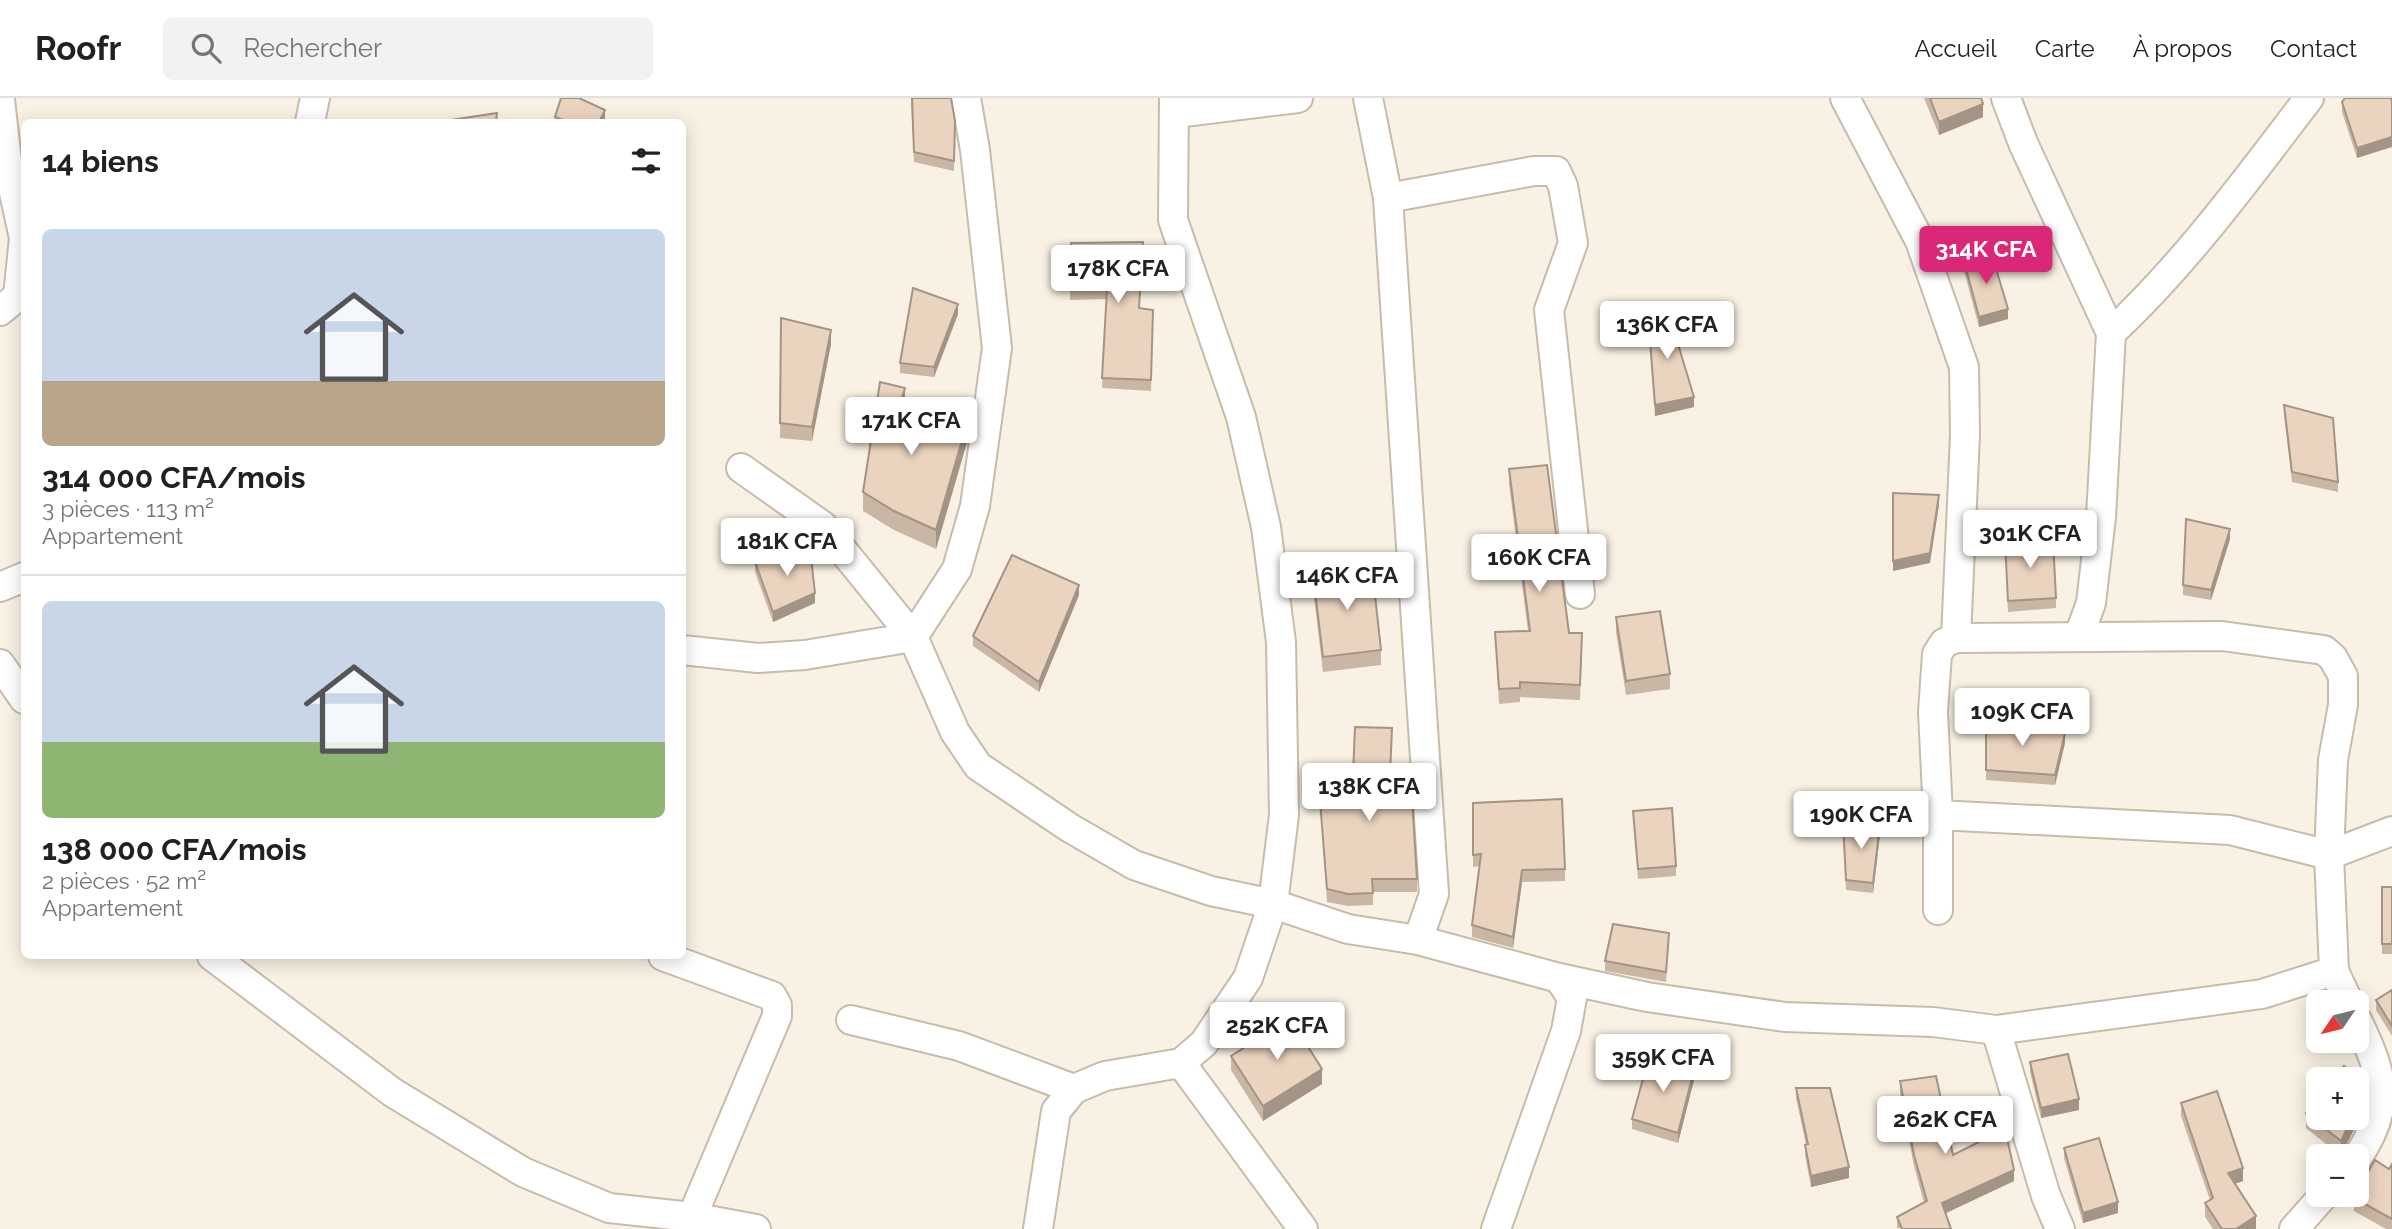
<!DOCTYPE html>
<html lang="fr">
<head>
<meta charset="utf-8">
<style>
	:root { --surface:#fff; --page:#f2f2f2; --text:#202124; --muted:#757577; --line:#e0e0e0; --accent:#db2777 }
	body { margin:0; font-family:Raleway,sans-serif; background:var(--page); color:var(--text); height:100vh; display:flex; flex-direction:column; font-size:26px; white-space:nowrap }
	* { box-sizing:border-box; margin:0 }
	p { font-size:23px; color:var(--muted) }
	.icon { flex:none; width:38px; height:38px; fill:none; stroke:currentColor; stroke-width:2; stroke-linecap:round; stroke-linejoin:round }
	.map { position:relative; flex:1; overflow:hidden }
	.details { position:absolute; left:21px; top:21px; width:665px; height:840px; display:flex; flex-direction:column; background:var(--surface); border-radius:10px; box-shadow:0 4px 18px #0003 }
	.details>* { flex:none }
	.needle { width:46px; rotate:235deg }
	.tools { position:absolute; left:2306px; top:892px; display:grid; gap:14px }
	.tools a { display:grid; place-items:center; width:63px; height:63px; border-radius:10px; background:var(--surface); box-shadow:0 4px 18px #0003; font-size:35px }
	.price { position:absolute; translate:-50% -60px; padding:0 16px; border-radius:7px; background:#fff; color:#222; font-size:23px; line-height:46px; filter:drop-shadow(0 2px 4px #0008) }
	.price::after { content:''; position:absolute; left:50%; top:42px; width:21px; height:16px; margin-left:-10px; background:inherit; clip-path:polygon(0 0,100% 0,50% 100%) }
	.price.selected { background:var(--accent); color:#fff }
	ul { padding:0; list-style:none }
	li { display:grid; align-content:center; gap:14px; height:371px; padding:0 21px }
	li+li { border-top:2px solid var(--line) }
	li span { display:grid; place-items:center; height:217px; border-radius:10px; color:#555 }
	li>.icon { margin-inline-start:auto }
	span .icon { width:126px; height:126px; fill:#fffc; stroke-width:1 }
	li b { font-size:30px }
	h2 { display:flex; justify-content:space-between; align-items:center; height:84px; padding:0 21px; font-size:30px }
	header { display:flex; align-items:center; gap:42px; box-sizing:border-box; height:98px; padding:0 35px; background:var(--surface); border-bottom:2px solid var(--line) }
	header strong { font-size:33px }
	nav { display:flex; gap:38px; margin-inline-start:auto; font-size:24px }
	.search { width:490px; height:63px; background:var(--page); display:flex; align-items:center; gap:18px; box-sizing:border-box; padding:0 24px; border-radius:10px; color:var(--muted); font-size:26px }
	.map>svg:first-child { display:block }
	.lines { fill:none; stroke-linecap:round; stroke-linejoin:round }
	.minor-casing { stroke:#c8bbac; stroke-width:32 }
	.minor { stroke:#fff; stroke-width:28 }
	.wall { fill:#cab6a4 }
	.shaded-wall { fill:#a49486 }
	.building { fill:#ebd4bf; stroke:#a49486; stroke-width:2 }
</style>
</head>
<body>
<header>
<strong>Roofr</strong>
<div class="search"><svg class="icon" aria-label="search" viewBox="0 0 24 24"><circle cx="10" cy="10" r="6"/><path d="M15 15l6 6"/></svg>Rechercher</div>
<nav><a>Accueil</a><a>Carte</a><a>À propos</a><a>Contact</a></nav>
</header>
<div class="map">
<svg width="2392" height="1131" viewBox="0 0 2392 1131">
	<rect width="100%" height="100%" fill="#f9f2e4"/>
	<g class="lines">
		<!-- minor casing -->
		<g class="minor-casing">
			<g id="minor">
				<polyline points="1845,0 1920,143 1964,269 1965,337 1956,540"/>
				<polyline points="2006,0 2023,45 2111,235 2101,419 2091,505 2079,538"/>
				<polyline points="0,2 7,63 24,140 18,198 0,213"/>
				<polyline points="1176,15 1298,0"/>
				<polyline points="310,24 315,0"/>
				<polyline points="1388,100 1534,73 1556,73 1563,88 1573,145 1549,212 1580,496"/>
				<path d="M2111,235C2186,165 2247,81 2309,0"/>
				<polyline points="741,370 823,428 913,539 955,634 978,668 1070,730 1134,767 1211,793 1273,806 1348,831 1418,842 1434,796 1388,100 1368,0"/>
				<polyline points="0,489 24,479"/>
				<polyline points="682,552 758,560 805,557 913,539 957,471 975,408 997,250 975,52 966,0"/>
				<polyline points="0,566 24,601"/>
				<polyline points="1938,717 1933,614 1937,556 1944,545 1956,540 2222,538 2324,552 2333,560 2343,578 2343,607 2333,662 2329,757 2230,732 1938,717 1938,812"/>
				<polyline points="1418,842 1559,880 1572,900 1566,933 1496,1131"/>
				<polyline points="212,858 392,994 523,1074 609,1110 692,1119 756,1131"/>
				<polyline points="663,858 772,898 777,907 777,918 687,1131"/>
				<polyline points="2334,873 2349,905"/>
				<polyline points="1559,880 1647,899 1785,919 1933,924 1996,932 2262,896 2334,873 2329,757 2392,733"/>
				<polyline points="851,922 959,948 1074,991"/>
				<path d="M2357,922C2384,978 2392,1008 2357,1060"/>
				<polyline points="1996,932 2046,1098 2060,1131"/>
				<polyline points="1181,965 1303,1131"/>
				<polyline points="1038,1131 1056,1013 1074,991 1105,978 1181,965 1204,945 1248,880 1273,806 1284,717 1281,544 1266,429 1241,319 1173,122 1174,0"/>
				<polyline points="2294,1131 2324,1097"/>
			</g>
		</g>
		<!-- minor -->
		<use href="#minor" class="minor"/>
	</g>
	<!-- wall -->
	<g class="wall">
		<polygon points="911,0 955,23 954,73 914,64"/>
		<polygon points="1924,0 1981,0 1983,19 1939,37"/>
		<polygon points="2391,0 2357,60 2342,14 2342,4"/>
		<polygon points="555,19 605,22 604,24 555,24"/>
		<polygon points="1143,155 1139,210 1153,212 1151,293 1102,290 1106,201 1070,202 1070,192"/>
		<polygon points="1964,163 2008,221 1979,229 1964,173"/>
		<polygon points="958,216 934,279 900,275 900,265"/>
		<polygon points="1648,217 1694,309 1655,318"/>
		<polygon points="781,220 831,246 812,343 780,340"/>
		<polygon points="905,304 967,344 936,451 894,432 863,413 863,394"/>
		<polygon points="2284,307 2338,384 2338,394 2292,384 2284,317"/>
		<polygon points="1509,371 1569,535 1582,550 1580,602 1520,599 1520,604 1499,606 1495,534 1528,533 1509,386"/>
		<polygon points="2230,441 2211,502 2183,497 2183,487"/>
		<polygon points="2005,453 2056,500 2056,510 2008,514"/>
		<polygon points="755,464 815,505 773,524 755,474"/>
		<polygon points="1313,476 1381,552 1381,567 1323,574 1313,491"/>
		<polygon points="1079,497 1039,594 973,548 973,538"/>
		<polygon points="1616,519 1670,576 1670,591 1626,597 1616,534"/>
		<polygon points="1986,620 2065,645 2055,687 1986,682"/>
		<polygon points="1389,700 1417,781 1417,794 1373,794 1373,807 1348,808 1327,804 1320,703"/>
		<polygon points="1473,705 1565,771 1565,783 1522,784 1513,850 1472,839 1472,827 1480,768 1473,769"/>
		<polygon points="1633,713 1676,768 1676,778 1638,781"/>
		<polygon points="1843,735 1880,737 1873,795 1846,792"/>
		<rect x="2382" y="789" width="10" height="67"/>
		<polygon points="1669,845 1666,884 1605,873 1605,863"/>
		<polygon points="2392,892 2392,938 2376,912 2376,902"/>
		<polygon points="1231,958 1322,986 1263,1023 1231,972"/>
		<polygon points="2030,964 2079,1012 2041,1020 2030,974"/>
		<polygon points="1694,982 1678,1045 1632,1031 1632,1021"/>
		<polygon points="1900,983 1953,1057 2014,1083 1945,1115 1951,1131 1897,1130 1897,1119 1924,1105 1914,1068 1900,995"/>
		<polygon points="1796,990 1849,1080 1811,1089 1805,1057 1806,1047 1796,1000"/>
		<polygon points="2363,999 2360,1019 2341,1058 2306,1030 2306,1015"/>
		<polygon points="2181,1005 2243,1083 2235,1086 2256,1131 2213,1131 2205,1119 2205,1105 2210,1102 2181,1018"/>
		<polygon points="2064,1050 2118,1115 2083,1125 2064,1060"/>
		<polygon points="2392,1066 2392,1131 2386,1131 2354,1113 2354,1100 2389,1071"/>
	</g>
	<!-- shaded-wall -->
	<g class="shaded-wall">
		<polygon points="1983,6 1983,19 1939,37 1939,24"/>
		<polygon points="605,12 605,22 604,24 599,24"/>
		<polygon points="2392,39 2392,49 2357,60 2357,50"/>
		<polygon points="958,206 958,216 934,279 934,269"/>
		<polygon points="2008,211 2008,221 1979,229 1979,219"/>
		<polygon points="831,232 831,246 812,343 812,329"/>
		<polygon points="905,290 905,309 901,303"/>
		<polygon points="1694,299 1694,309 1655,318 1655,307"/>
		<polygon points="967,325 967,344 936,451 936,432"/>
		<polygon points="1939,397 1939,407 1930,465 1893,473 1893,463"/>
		<polygon points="2230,431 2230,441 2211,502 2211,492"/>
		<polygon points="1079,487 1079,497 1039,594 1039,584"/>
		<polygon points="815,495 815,505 773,524 773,514"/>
		<polygon points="2065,635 2065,645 2055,687 2055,677"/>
		<polygon points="1880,726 1880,737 1873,795 1873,785"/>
		<polygon points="1522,772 1522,784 1513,850 1513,839"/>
		<polygon points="1322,971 1322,986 1263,1023 1263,1008"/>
		<polygon points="1694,972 1694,982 1678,1045 1678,1035"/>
		<polygon points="2363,984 2363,999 2360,1019 2341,1058 2341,1043 2352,1020 2357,1020 2357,1009"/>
		<polygon points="2079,1001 2079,1012 2041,1020 2041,1010"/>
		<polygon points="1849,1069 1849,1080 1811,1089 1811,1078"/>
		<polygon points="2243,1070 2243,1083 2228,1088 2228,1075"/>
		<polygon points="2014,1072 2014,1083 1942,1117 1942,1105"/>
		<polygon points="2118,1104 2118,1115 2083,1125 2083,1115"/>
		<polygon points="2256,1118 2256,1131 2236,1131"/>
	</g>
	<!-- building -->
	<g class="building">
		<polygon points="561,0 579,0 605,12 599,24 568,24 555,19"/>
		<polygon points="912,0 951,0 955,23 954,63 914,54"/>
		<polygon points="1930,0 1981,0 1983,6 1939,24"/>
		<polygon points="2345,0 2391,0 2392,4 2392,39 2357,50 2342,4"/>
		<polygon points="497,15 496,24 438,24"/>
		<polygon points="1143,144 1139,210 1153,212 1151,282 1102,280 1107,191 1070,192 1071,145"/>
		<polygon points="1992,157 2008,211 1979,219 1964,163"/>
		<polygon points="913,190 958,206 934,269 900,265"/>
		<polygon points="1667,210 1694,299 1655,307 1648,217"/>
		<polygon points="781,220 831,232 812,329 780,325"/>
		<polygon points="880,284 905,290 901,303 967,325 936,432 894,413 863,394"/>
		<polygon points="2284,307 2333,320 2338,384 2292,374"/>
		<polygon points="1547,367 1569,535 1582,535 1580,587 1520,584 1520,590 1499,591 1495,534 1530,533 1509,371"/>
		<polygon points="1893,395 1939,397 1930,455 1893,463"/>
		<polygon points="2186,421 2230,431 2211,492 2183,487"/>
		<polygon points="2053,442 2056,500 2008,503 2005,443"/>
		<polygon points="810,451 815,495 773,514 755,464"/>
		<polygon points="1012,457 1079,487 1039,584 973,538"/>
		<polygon points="1372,470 1381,552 1323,559 1313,476"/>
		<polygon points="1660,513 1670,576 1626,583 1616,519"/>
		<polygon points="1986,620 2065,635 2055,677 1986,672"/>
		<polygon points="1355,629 1392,630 1389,700 1412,700 1417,781 1372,781 1373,795 1348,796 1327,791 1320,703 1352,701"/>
		<polygon points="1562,701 1565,771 1522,772 1513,839 1472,827 1481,756 1473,757 1473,705"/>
		<polygon points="1672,710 1676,768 1638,771 1633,713"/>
		<polygon points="1843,725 1880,726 1873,785 1846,782"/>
		<rect x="2382" y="789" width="10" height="57"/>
		<polygon points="1613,826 1669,835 1666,874 1605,863"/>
		<polygon points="2392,892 2392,928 2376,902"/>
		<polygon points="1290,920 1322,971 1263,1008 1231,958"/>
		<polygon points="1650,955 1694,972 1678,1035 1632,1021"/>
		<polygon points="2068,956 2079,1001 2041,1010 2030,964"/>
		<polygon points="2344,968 2363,984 2360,1004 2357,1009 2357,982 2333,982"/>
		<polygon points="1936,978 1953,1057 2005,1031 2014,1072 1942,1105 1951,1131 1902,1131 1897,1119 1927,1103 1914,1057 1900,983"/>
		<polygon points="1796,990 1830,990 1849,1069 1811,1078 1805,1047 1808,1046"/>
		<polygon points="2217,993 2243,1070 2228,1075 2256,1118 2236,1131 2222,1131 2205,1105 2213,1100 2181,1005"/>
		<polygon points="2319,999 2319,1020 2352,1020 2341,1043 2306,1015"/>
		<polygon points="2099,1040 2118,1104 2083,1115 2064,1050"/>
		<polygon points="2375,1062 2389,1071 2392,1066 2392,1121 2354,1100 2355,1097 2357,1097 2357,1093"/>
	</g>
</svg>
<div class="tools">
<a><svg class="needle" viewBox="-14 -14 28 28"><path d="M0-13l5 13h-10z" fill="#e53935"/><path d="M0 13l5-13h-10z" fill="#757577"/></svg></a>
<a>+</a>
<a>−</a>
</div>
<b class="price selected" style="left:1986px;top:188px">314K CFA</b>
<b class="price" style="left:1118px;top:207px">178K CFA</b>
<b class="price" style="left:1667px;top:263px">136K CFA</b>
<b class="price" style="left:911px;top:359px">171K CFA</b>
<b class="price" style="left:2030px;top:472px">301K CFA</b>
<b class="price" style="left:787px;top:480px">181K CFA</b>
<b class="price" style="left:1539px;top:496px">160K CFA</b>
<b class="price" style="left:1347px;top:514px">146K CFA</b>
<b class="price" style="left:2022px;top:650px">109K CFA</b>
<b class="price" style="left:1369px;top:725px">138K CFA</b>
<b class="price" style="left:1861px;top:753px">190K CFA</b>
<b class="price" style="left:1277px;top:964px">252K CFA</b>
<b class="price" style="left:1663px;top:996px">359K CFA</b>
<b class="price" style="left:1945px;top:1058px">262K CFA</b>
<section class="details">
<h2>14 biens<svg class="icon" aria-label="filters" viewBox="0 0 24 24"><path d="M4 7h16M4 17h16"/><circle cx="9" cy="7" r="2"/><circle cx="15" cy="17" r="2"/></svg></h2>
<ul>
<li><span style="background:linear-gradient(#c9d6e8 70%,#b9a48a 0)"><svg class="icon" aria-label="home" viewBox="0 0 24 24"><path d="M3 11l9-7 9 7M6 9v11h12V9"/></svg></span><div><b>314 000 CFA/mois</b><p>3 pièces · 113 m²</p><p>Appartement</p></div></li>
<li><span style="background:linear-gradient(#c9d6e8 65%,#8fb573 0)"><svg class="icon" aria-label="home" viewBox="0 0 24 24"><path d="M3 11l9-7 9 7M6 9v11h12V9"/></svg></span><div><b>138 000 CFA/mois</b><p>2 pièces · 52 m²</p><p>Appartement</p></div></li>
</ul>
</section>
</div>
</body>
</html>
